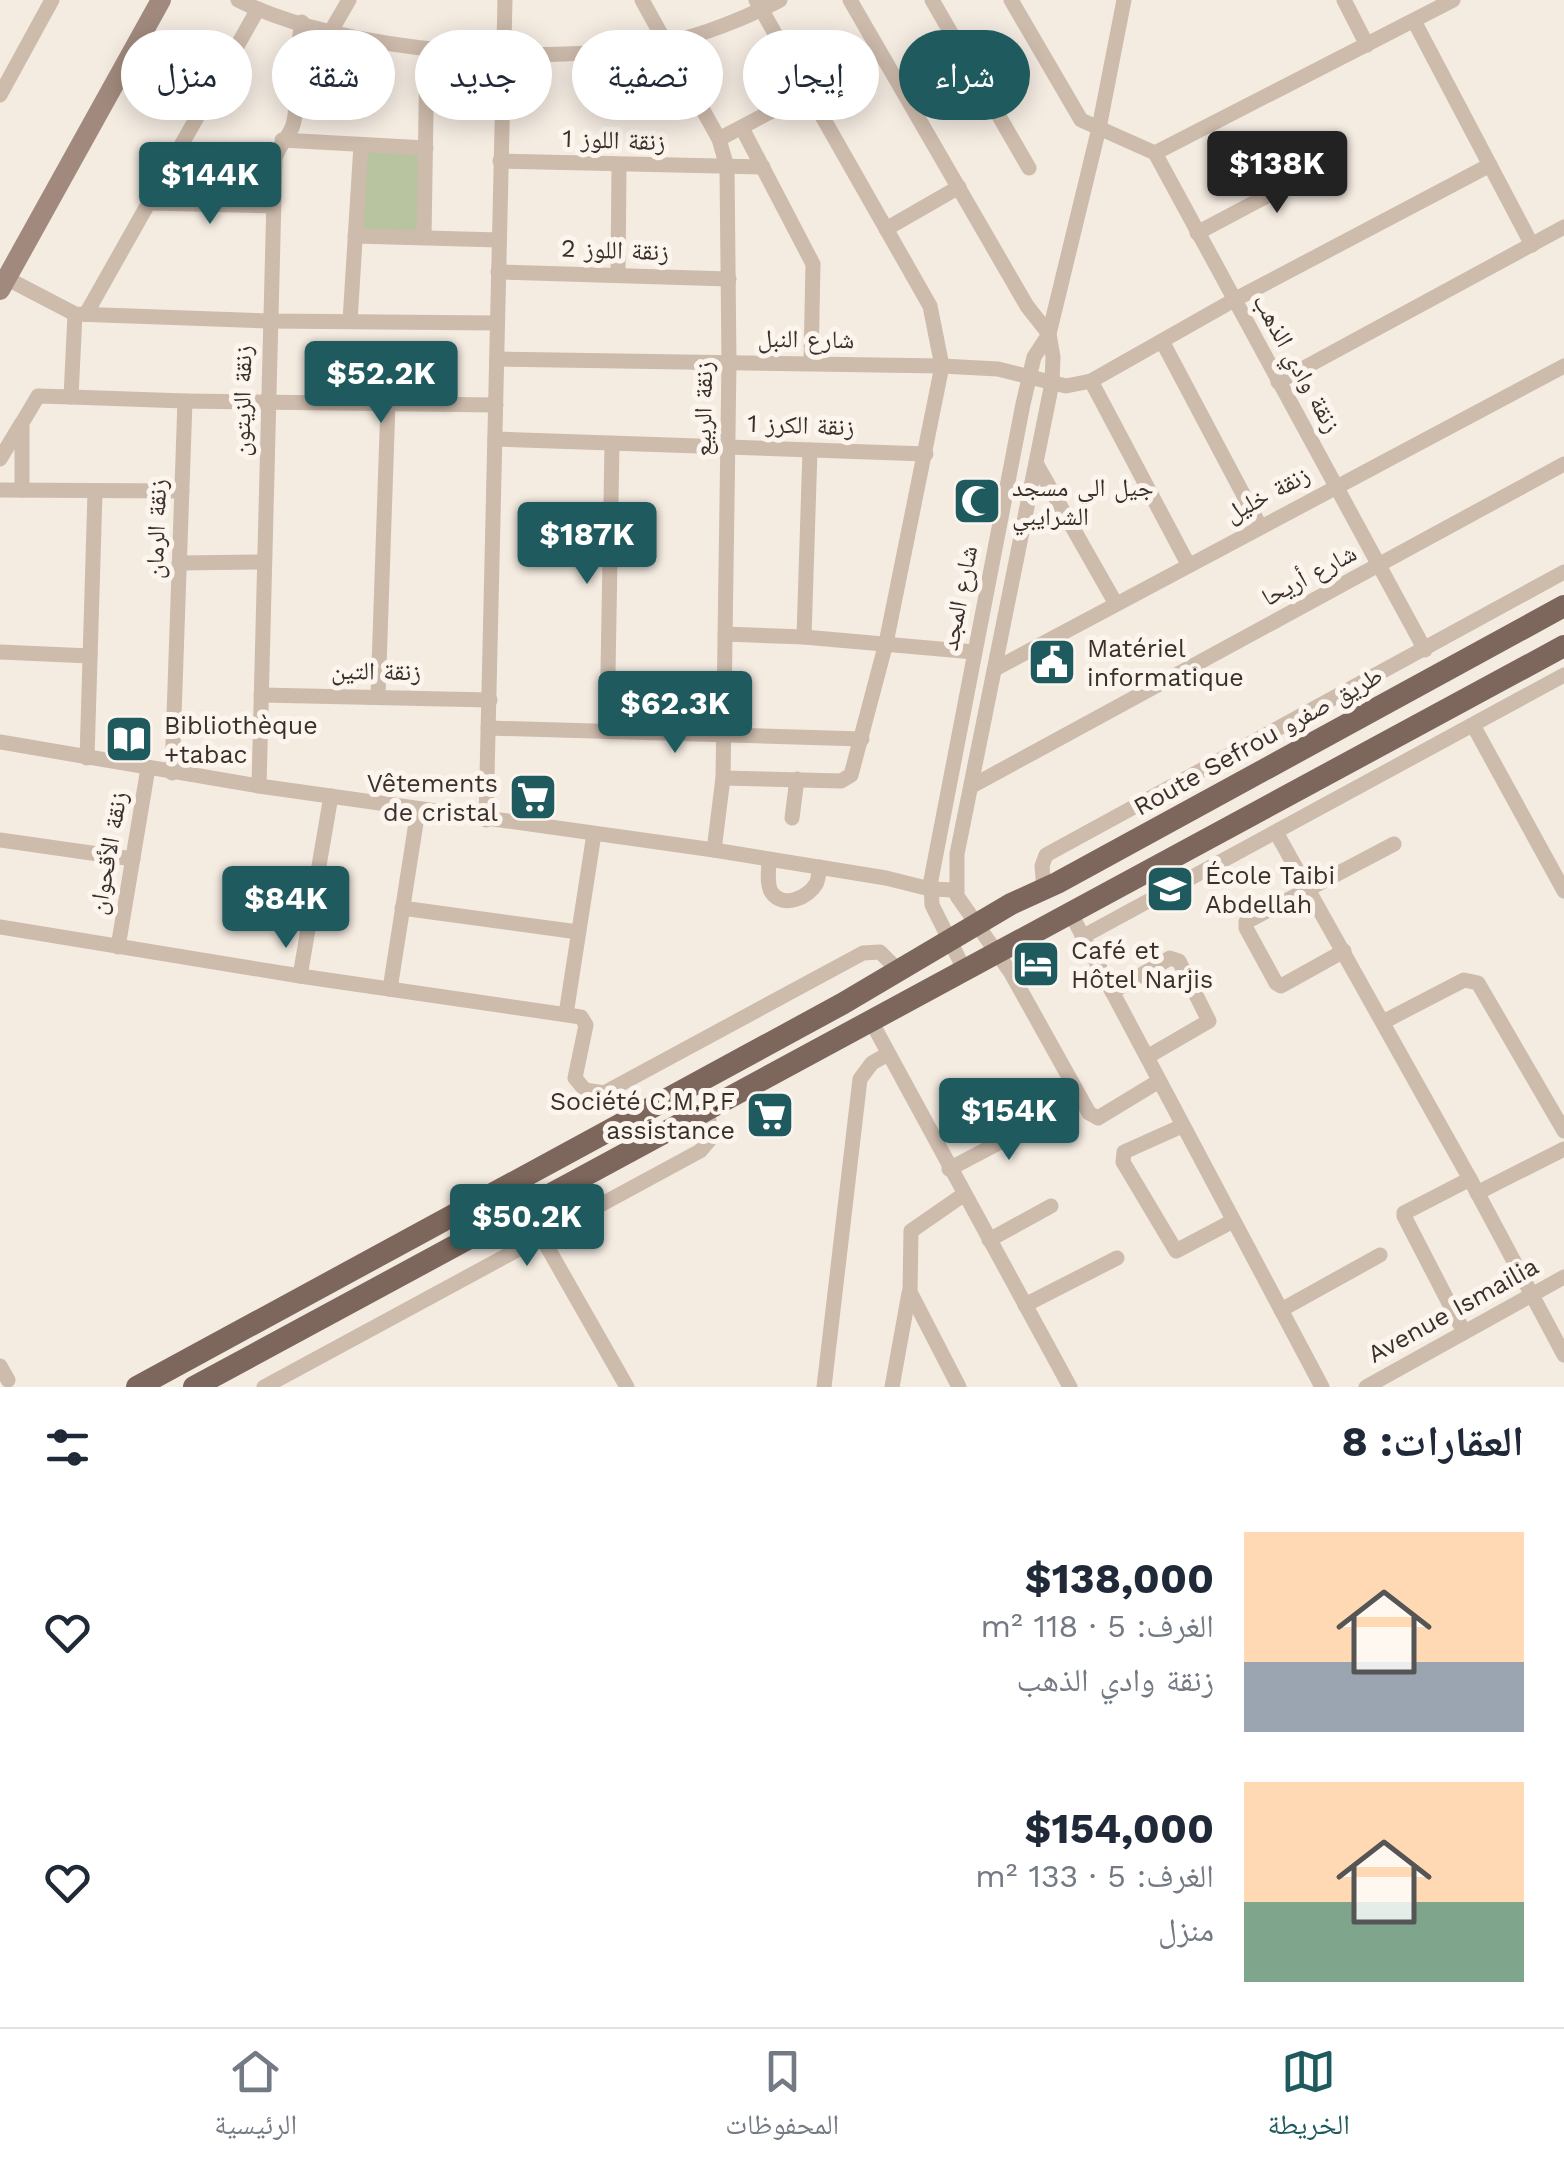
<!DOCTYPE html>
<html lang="ar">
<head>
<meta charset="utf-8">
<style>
	:root { --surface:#fff; --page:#f2f2f3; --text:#1f2937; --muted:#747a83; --line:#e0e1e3; --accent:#1f5a5e }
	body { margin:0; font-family:"Work Sans","Noto Naskh Arabic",sans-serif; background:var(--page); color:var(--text); direction:rtl; height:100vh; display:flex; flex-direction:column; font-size:38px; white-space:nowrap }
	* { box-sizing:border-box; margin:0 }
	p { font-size:32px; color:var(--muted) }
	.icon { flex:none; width:55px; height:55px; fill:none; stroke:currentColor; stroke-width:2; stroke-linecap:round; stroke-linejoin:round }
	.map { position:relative; height:1387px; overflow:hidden; direction:ltr }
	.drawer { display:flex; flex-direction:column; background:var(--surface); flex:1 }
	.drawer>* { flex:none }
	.hud { position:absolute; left:30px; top:30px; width:1000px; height:90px; direction:rtl; display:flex; gap:20px }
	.price { position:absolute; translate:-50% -85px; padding:0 22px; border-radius:10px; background:var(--accent); color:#fff; font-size:32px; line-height:65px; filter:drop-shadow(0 2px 5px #0008) }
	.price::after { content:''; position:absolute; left:50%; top:60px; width:30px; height:22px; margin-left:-15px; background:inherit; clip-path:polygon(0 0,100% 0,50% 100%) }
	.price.selected { background:#222; color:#fff }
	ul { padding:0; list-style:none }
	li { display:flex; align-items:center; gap:30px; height:250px; padding:0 40px }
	li span { display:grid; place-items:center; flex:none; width:280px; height:200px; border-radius:0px; color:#555 }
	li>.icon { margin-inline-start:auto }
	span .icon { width:120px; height:120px; fill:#fffc; stroke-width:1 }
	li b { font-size:42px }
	h2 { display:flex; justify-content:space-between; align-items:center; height:120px; padding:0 40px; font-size:42px }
	.chip { padding:0 35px; border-radius:45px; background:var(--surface); box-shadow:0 5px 25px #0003; font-size:35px; line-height:90px }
	.chip.selected { background:var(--accent); color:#fff }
	.tab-bar { display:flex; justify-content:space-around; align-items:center; height:140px; border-top:2px solid var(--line); background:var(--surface); font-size:28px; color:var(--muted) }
	.tab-bar a { display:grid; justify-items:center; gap:5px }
	.tab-bar .selected { color:var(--accent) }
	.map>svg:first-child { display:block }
	.green { fill:#b8c4a0 }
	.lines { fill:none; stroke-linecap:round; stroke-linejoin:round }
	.street { stroke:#cdbbac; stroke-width:15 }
	.secondary { stroke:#a18a7d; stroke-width:20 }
	.primary { stroke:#7d675c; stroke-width:22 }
	.labels { text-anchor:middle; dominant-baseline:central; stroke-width:10; stroke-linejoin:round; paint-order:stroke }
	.street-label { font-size:25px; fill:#3b302b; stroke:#fbf5ee }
	.poi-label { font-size:25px; fill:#3b302b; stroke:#fbf5ee; text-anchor:start }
</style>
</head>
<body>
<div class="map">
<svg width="1564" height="1387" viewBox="0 0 1564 1387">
	<rect width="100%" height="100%" fill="#f4ebe1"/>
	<!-- green -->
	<polygon class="green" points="362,146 425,149 422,234 356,231"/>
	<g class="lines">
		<!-- street -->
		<g class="street">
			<path d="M238,0C346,54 548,67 666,43C703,35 746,18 780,0"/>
			<polyline points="642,0 719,139 727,167 729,363 723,778 714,850"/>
			<polyline points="850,0 1027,306 1049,334 1053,357 1052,383 957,854 957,896 1011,973 1089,1113 1098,1118 1159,1081"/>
			<polyline points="932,0 1029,168"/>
			<polyline points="1011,0 1081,120 1155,153 1425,650"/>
			<polyline points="1344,0 1367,45"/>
			<polyline points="1414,21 1532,245"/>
			<polyline points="331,31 349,0"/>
			<polyline points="0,95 52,0"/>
			<polyline points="742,128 813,264 811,363"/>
			<polyline points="719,139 808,92"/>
			<polyline points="282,140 426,148"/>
			<polyline points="1155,153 1453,0"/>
			<polyline points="500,161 763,167"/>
			<polyline points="149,203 273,206"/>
			<polyline points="886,229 959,187"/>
			<polyline points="1197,233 1337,159"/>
			<polyline points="355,236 499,240"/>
			<polyline points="424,237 427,50"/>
			<polyline points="498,272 729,279"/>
			<polyline points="618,275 619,166"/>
			<polyline points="6,278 75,314 269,321 497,323"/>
			<polyline points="86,314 258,9"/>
			<polyline points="350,321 361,145"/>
			<polyline points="1162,341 1260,526"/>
			<polyline points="497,359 942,366 998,369 1066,386 1091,381 1234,300 1490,165"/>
			<polyline points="1091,381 1188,564"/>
			<polyline points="1278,382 1564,227"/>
			<polyline points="71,397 185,401 172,773"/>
			<polyline points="185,401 496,405"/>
			<polyline points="495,439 926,454"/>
			<polyline points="0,459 21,424"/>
			<polyline points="1037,465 1116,604"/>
			<polyline points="0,490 182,491"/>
			<polyline points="22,490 22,423 38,396 71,397 75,314"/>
			<polyline points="179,563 264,562"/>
			<polyline points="725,634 804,637 974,652"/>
			<polyline points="804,637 810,450"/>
			<polyline points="0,652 90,656"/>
			<polyline points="995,669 1564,366"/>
			<polyline points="261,695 490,700"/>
			<polyline points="378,696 388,403"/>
			<polyline points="1473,725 1564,891"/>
			<polyline points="488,728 862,739"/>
			<polyline points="607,730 612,444"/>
			<polyline points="0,742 259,786 714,850 886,878 930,889 955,890"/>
			<polyline points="87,758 95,493"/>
			<polyline points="723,778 841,781 851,775 886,643 942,366 930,306 756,0"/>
			<path d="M259,786L275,159C278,145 289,138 293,125C301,95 295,55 302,22"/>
			<polyline points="972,786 1564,464"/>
			<polyline points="792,818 797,779"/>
			<polyline points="486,820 505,0"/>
			<polyline points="1277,834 1470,1179 1564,1355"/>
			<polyline points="0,840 133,859"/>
			<path d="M769,860C769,869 766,885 772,893C784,909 808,897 816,884C818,881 819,871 820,867"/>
			<polyline points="1044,889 1042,866 1046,855 1564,572"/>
			<polyline points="402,908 578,932"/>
			<polyline points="1071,914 1322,1387"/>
			<polyline points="0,927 300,976 581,1017 586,1025 575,1078 585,1090 604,1093 863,953 880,952 898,970"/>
			<polyline points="1082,937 1564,675"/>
			<polyline points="118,947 148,768"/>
			<polyline points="1344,951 1281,986 1276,983 1246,928 1246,922 1394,844"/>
			<polyline points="965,971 932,905 931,880 1023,404 1034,357 1049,334 1099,128 1124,0"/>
			<polyline points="300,976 331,796"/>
			<polyline points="390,989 418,810"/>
			<polyline points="1112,992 1170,958 1179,961 1209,1021 1147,1057"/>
			<polyline points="566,1014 594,834"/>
			<polyline points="871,1021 1070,1387"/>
			<polyline points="1383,1022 1464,980 1478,983 1564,1131"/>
			<polyline points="1182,1126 1124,1152 1123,1162 1176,1251 1233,1221"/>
			<polyline points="949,1169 1048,1117"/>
			<polyline points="1477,1193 1564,1149"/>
			<polyline points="541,1236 627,1387"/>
			<polyline points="989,1240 1051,1206"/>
			<polyline points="1025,1305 1117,1258"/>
			<polyline points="1281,1310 1380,1255"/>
			<polyline points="1464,1332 1404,1216 1404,1213 1470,1179"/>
			<polyline points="0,1366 8,1380"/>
			<polyline points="264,1387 700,1151 712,1137 707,1110"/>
			<polyline points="824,1387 860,1079 872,1063 888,1054"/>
			<polyline points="892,1387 909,1293"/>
			<polyline points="959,1387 910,1292 911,1231 963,1195"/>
			<polyline points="1366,1387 1564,1277"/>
		</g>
		<!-- secondary -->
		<polyline class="secondary" points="0,290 161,0"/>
		<!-- primary -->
		<g class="primary">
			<polyline points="137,1387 842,1004 1011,904 1057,883 1564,606"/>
			<polyline points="194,1387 1564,646"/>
		</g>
	</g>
	<!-- icons -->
	<defs>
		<g id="mosque-square" transform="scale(2.5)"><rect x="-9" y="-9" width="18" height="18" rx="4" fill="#1f5a5e" stroke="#fbf5ee"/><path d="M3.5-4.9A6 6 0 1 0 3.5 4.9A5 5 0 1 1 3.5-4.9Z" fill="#fff"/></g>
		<g id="civic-square" transform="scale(2.5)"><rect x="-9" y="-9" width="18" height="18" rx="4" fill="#1f5a5e" stroke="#fbf5ee"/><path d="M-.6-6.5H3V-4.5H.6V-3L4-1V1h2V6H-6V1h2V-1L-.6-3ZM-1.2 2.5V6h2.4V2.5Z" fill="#fff"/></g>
		<g id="library-square" transform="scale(2.5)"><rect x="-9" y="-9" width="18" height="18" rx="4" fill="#1f5a5e" stroke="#fbf5ee"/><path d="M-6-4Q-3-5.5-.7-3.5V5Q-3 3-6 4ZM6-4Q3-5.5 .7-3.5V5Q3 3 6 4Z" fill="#fff"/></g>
		<g id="supermarket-square" transform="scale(2.5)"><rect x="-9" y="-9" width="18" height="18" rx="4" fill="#1f5a5e" stroke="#fbf5ee"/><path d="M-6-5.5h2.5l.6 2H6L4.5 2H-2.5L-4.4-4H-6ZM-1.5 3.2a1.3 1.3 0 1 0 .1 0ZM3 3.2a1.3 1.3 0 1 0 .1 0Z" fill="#fff"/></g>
		<g id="school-square" transform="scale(2.5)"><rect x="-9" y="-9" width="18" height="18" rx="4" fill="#1f5a5e" stroke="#fbf5ee"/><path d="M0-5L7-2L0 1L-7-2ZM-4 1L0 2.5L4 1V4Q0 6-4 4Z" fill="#fff"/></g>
		<g id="hotel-square" transform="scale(2.5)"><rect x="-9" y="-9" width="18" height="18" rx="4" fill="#1f5a5e" stroke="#fbf5ee"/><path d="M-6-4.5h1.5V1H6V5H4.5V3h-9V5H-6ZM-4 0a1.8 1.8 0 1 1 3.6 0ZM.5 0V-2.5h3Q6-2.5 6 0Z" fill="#fff"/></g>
	</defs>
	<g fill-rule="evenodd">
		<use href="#mosque-square" x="977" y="501"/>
		<use href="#civic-square" x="1052" y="662"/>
		<use href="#library-square" x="129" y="739"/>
		<use href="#supermarket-square" x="533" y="797"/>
		<use href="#school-square" x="1170" y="889"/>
		<use href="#hotel-square" x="1036" y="964"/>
		<use href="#supermarket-square" x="770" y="1115"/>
	</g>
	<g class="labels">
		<!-- street labels -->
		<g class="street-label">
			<text transform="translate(614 140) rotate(2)">زنقة اللوز 1</text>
			<text transform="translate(615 250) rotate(2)">زنقة اللوز 2</text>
			<text transform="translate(806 339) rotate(1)">شارع النبل</text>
			<text transform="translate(1297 363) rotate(61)">زنقة وادي الذهب</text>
			<text transform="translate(242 401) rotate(-89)">زنقة الزيتون</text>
			<text transform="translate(703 409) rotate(-89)">زنقة الربيع</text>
			<text transform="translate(801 425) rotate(2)">زنقة الكرز 1</text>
			<text transform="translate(1267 494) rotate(-28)">زنقة خليل</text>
			<text transform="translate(156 529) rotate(-88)">زنقة الرمان</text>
			<text transform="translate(1309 575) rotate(-28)">شارع أريحا</text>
			<text transform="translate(959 598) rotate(-79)">شارع المجد</text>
			<text transform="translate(376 671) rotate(1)">زنقة التين</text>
			<text transform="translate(1258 741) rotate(-29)">Route Sefrou طريق صفرو</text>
			<text transform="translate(108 853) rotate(-80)">زنقة الأقحوان</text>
			<text transform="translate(1453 1310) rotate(-29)">Avenue Ismailia</text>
		</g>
		<!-- poi labels -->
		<g class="poi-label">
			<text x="1012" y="487">جيل الي مسجد<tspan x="1012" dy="29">الشرايبي</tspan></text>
			<text x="1087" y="648">Matériel<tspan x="1087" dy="29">informatique</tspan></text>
			<text x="164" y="725">Bibliothèque<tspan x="164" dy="29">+tabac</tspan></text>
			<text x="498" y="783" text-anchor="end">Vêtements<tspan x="498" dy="29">de cristal</tspan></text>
			<text x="1205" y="875">École Taibi<tspan x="1205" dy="29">Abdellah</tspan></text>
			<text x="1071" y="950">Café et<tspan x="1071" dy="29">Hôtel Narjis</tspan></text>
			<text x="735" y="1101" text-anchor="end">Société C.M.P.F<tspan x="735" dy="29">assistance</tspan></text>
		</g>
	</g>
</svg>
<b class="price selected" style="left:1277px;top:216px">$138K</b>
<b class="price" style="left:210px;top:227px">$144K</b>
<b class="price" style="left:381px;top:426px">$52.2K</b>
<b class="price" style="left:587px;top:587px">$187K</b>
<b class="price" style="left:675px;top:756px">$62.3K</b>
<b class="price" style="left:286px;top:951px">$84K</b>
<b class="price" style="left:1009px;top:1163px">$154K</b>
<b class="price" style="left:527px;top:1269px">$50.2K</b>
<div class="hud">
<a class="chip selected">شراء</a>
<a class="chip">إيجار</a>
<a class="chip">تصفية</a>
<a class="chip">جديد</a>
<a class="chip">شقة</a>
<a class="chip">منزل</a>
</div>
</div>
<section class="drawer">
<h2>العقارات: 8<svg class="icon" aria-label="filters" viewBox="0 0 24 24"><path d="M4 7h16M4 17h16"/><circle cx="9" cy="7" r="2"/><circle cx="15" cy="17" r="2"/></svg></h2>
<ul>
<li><span style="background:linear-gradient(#ffd9b3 65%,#9aa5b1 0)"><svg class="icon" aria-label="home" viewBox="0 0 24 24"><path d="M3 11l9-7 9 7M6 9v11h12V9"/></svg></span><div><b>$138,000</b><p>الغرف: 5 · 118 m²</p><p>زنقة وادي الذهب</p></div><svg class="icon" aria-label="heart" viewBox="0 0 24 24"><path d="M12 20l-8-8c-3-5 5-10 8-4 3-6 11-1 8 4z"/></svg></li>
<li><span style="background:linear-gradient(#ffd9b3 60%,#7fa58c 0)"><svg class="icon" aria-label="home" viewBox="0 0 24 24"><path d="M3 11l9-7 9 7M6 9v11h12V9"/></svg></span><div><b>$154,000</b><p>الغرف: 5 · 133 m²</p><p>منزل</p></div><svg class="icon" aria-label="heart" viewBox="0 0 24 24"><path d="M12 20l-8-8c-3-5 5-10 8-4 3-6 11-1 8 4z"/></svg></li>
</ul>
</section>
<nav class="tab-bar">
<a class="selected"><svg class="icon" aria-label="map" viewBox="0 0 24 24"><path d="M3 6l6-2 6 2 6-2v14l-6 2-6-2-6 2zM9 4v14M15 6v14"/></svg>الخريطة</a>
<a><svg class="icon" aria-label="saved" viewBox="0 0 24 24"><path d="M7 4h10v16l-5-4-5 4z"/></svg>المحفوظات</a>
<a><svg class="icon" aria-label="home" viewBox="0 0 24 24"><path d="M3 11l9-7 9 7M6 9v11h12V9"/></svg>الرئيسية</a>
</nav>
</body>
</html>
